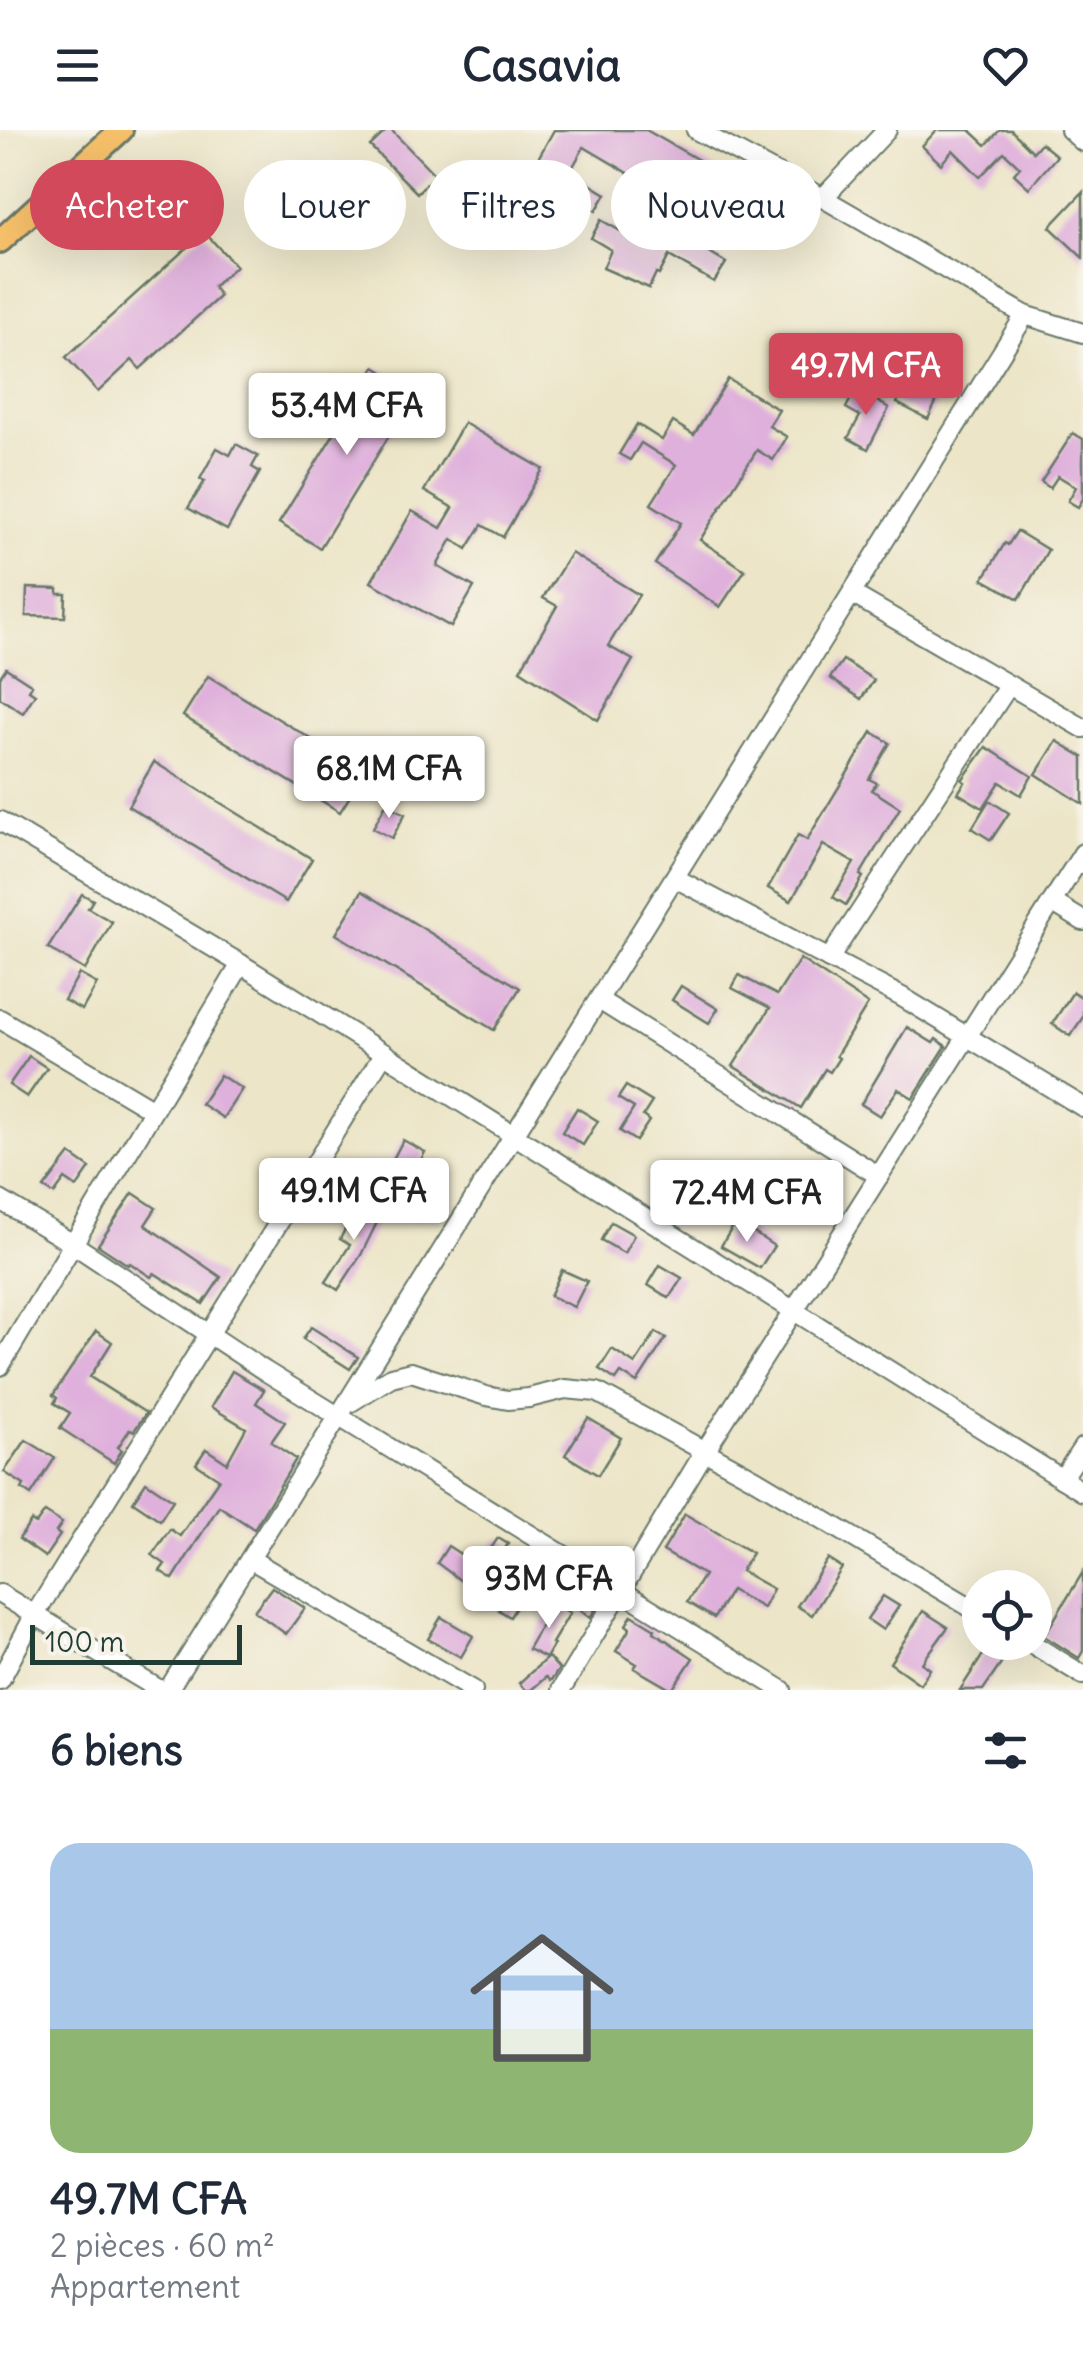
<!DOCTYPE html>
<html lang="fr">
<head>
<meta charset="utf-8">
<style>
	:root { --surface:#fff; --page:#f6f6f7; --text:#1f2937; --muted:#747a83; --accent:#d1495b }
	body { margin:0; font-family:Delius,sans-serif; background:var(--page); color:var(--text); height:100vh; display:flex; flex-direction:column; font-size:38px; white-space:nowrap }
	* { box-sizing:border-box; margin:0 }
	p { font-size:32px; color:var(--muted) }
	.icon { flex:none; width:55px; height:55px; fill:none; stroke:currentColor; stroke-width:2; stroke-linecap:round; stroke-linejoin:round }
	.map { position:relative; height:1560px; overflow:hidden }
	.sheet { display:flex; flex-direction:column; background:var(--surface); flex:1 }
	.sheet>* { flex:none }
	.guide { position:absolute; left:30px; top:30px; width:1025px; height:90px; display:flex; gap:20px }
	.tools { position:absolute; left:962px; top:1440px; display:grid; gap:20px }
	.tools a { display:grid; place-items:center; width:90px; height:90px; border-radius:50%; background:var(--surface); box-shadow:0 10px 40px #0002; font-size:50px }
	.scale { position:absolute; left:30px; bottom:25px; width:212px; box-sizing:border-box; padding-left:10px; border:5px solid #1f3d34; border-top:0; font-size:28px; line-height:35px; white-space:nowrap; color:#1f3d34; -webkit-text-stroke:8px #f7f3e8; paint-order:stroke }
	.price { position:absolute; translate:-50% -85px; padding:0 22px; border-radius:10px; background:#fff; color:#222; font-size:32px; line-height:65px; filter:drop-shadow(0 2px 5px #0008) }
	.price::after { content:''; position:absolute; left:50%; top:60px; width:30px; height:22px; margin-left:-15px; background:inherit; clip-path:polygon(0 0,100% 0,50% 100%) }
	.price.current { background:var(--accent); color:#fff }
	ul { padding:0; list-style:none }
	li { display:grid; align-content:center; gap:20px; height:530px; padding:0 50px }
	li span { display:grid; place-items:center; height:310px; border-radius:30px; color:#555 }
	li>.icon { margin-inline-start:auto }
	span .icon { width:180px; height:180px; fill:#fffc; stroke-width:1 }
	li b { font-size:42px }
	h2 { display:flex; justify-content:space-between; align-items:center; height:120px; padding:0 50px; font-size:42px }
	.pill { padding:0 35px; border-radius:45px; background:var(--surface); box-shadow:0 10px 40px #0002; font-size:35px; line-height:90px }
	.pill.current { background:var(--accent); color:#fff }
	header { display:flex; justify-content:space-between; align-items:center; height:130px; padding:0 50px; background:var(--surface); font-size:45px; font-weight:700 }
	.map>svg:first-child { display:block }
	.building { fill:#dfb0dc }
	.lines { fill:none; stroke-linecap:round; stroke-linejoin:round }
	.minor-casing { stroke:#677868; stroke-width:22 }
	.major-casing { stroke:#677868; stroke-width:28 }
	.minor { stroke:#fff; stroke-width:18 }
	.major { stroke:#f6c06b; stroke-width:22 }
</style>
</head>
<body>
<header><svg class="icon" aria-label="menu" viewBox="0 0 24 24"><path d="M4 6h16M4 12h16M4 18h16"/></svg>Casavia<svg class="icon" aria-label="heart" viewBox="0 0 24 24"><path d="M12 20l-8-8c-3-5 5-10 8-4 3-6 11-1 8 4z"/></svg></header>
<div class="map">
<svg width="1083" height="1560" viewBox="0 0 1083 1560">
	<rect width="100%" height="100%" fill="#f7f3e8"/>
	<filter id="ink" filterUnits="userSpaceOnUse"><feTurbulence type="fractalNoise" baseFrequency=".01" numOctaves="2"/><feDisplacementMap in="SourceGraphic" scale="20" xChannelSelector="R" yChannelSelector="G"/><feConvolveMatrix kernelMatrix="1 2 1 2 8 2 1 2 1" color-interpolation-filters="sRGB"/></filter>
	<filter id="wash" filterUnits="userSpaceOnUse"><feTurbulence type="fractalNoise" baseFrequency=".0048" numOctaves="4" result="noise"/><feDisplacementMap in="SourceGraphic" scale="40" xChannelSelector="R" yChannelSelector="G"/><feGaussianBlur stdDeviation="2.25" result="paint"/><feColorMatrix in="noise" values="0 0 0 0 0 0 0 0 0 0 0 0 0 0 0 0 0 1.4 0 .05"/><feComposite in="paint" operator="in"/></filter>
	<g filter="url(#wash)">
		<rect width="100%" height="100%" fill="#ece5c8"/>
		<g id="blocks">
			<!-- building -->
			<g class="building">
				<polygon points="387,0 391,0 435,45 417,63 370,16"/>
				<polygon points="554,0 646,0 765,68 739,108 584,17 570,42 606,64 596,81 531,41"/>
				<polygon points="937,0 970,0 986,15 1000,0 1011,0 1033,22 1041,13 1057,26 1029,58 1014,44 1020,37 1004,22 980,47 953,20 941,34 922,16"/>
				<polygon points="1083,62 1083,128 1050,97"/>
				<polygon points="601,90 640,112 654,90 726,133 714,152 669,126 659,145 656,143 649,158 603,138 611,120 591,108"/>
				<polygon points="204,102 236,136 213,157 220,166 140,239 132,230 98,262 66,227"/>
				<polygon points="375,237 416,262 320,418 279,393"/>
				<polygon points="930,238 953,249 944,268 939,266 928,289 897,273 906,255 919,262"/>
				<polygon points="728,249 779,280 769,296 787,307 773,330 757,320 700,410 745,440 720,477 655,434 681,393 651,374 676,335 641,313 630,330 619,324 637,294 662,310 673,292 694,305"/>
				<polygon points="856,259 889,278 868,319 848,308 860,286 846,278"/>
				<polygon points="464,293 543,339 503,407 482,395 467,419 452,409 437,436 474,457 451,497 371,452 412,381 441,398 453,378 424,361"/>
				<polygon points="1073,303 1083,309 1083,369 1078,377 1068,371 1076,357 1058,346 1050,358 1041,352"/>
				<polygon points="236,314 258,326 252,337 260,342 227,400 188,378 205,351 200,349 217,318 230,325"/>
				<polygon points="1017,401 1048,420 1019,469 983,449 1005,413 1008,415"/>
				<polygon points="571,423 639,465 608,516 633,530 598,590 520,540 557,476 543,468"/>
				<polygon points="27,458 58,459 58,464 66,464 65,487 26,486"/>
				<polygon points="843,530 874,550 861,569 830,548"/>
				<polygon points="6,538 32,555 29,560 35,564 23,583 0,568 0,547"/>
				<polygon points="208,546 365,642 340,682 183,586"/>
				<polygon points="872,602 890,613 869,649 877,653 872,660 900,678 860,745 863,747 846,775 833,767 854,733 823,715 791,771 768,758 798,705 807,710"/>
				<polygon points="1057,611 1083,627 1083,674 1036,644"/>
				<polygon points="986,617 1032,646 1021,665 1000,652 983,678 958,663 965,652 962,650"/>
				<polygon points="154,632 312,729 286,772 128,676"/>
				<polygon points="989,670 1009,683 991,710 972,698"/>
				<polygon points="386,674 405,684 392,708 373,698"/>
				<polygon points="362,761 520,858 494,900 336,804"/>
				<polygon points="82,764 93,770 88,778 112,792 85,840 48,818"/>
				<polygon points="800,829 868,874 836,926 839,928 830,942 825,939 801,978 733,936 770,878 732,858 739,845 777,865"/>
				<polygon points="79,844 97,854 82,880 64,870"/>
				<polygon points="681,856 718,879 709,893 672,870"/>
				<polygon points="1073,862 1083,868 1083,887 1070,906 1052,894"/>
				<polygon points="907,897 933,913 936,909 946,916 913,968 898,959 880,986 861,974"/>
				<polygon points="29,926 47,938 27,967 9,955"/>
				<polygon points="220,945 242,959 223,988 201,974"/>
				<polygon points="626,956 652,972 643,986 649,991 636,1011 620,1001 634,978 618,968"/>
				<polygon points="577,978 598,991 583,1015 562,1002"/>
				<polygon points="403,1010 425,1022 411,1049 389,1037"/>
				<polygon points="70,1024 90,1038 77,1057 65,1049 54,1064 44,1058"/>
				<polygon points="727,1046 760,1066 745,1090 712,1069"/>
				<polygon points="405,1053 430,1069 416,1090 391,1074"/>
				<polygon points="133,1063 156,1078 145,1095 221,1147 203,1174 154,1143 151,1147 130,1133 128,1135 98,1115"/>
				<polygon points="359,1073 381,1084 361,1125 338,1160 326,1152 350,1115 340,1109"/>
				<polygon points="736,1091 774,1116 760,1138 721,1116"/>
				<polygon points="611,1092 634,1105 624,1123 601,1110"/>
				<polygon points="660,1135 682,1148 669,1168 648,1155"/>
				<polygon points="562,1140 587,1151 574,1177 550,1166"/>
				<polygon points="311,1197 358,1227 350,1239 303,1209"/>
				<polygon points="96,1201 112,1212 90,1247 146,1283 134,1301 130,1299 118,1317 122,1320 114,1333 60,1298 70,1283 54,1273 57,1268 53,1265"/>
				<polygon points="656,1202 666,1208 637,1253 621,1243 616,1250 599,1239 612,1219 635,1234"/>
				<polygon points="232,1241 264,1260 256,1273 285,1292 271,1312 296,1329 254,1399 219,1376 173,1449 160,1441 165,1434 152,1425 170,1399 180,1406 219,1349 196,1334 206,1319 227,1333 246,1298 211,1277"/>
				<polygon points="588,1288 621,1308 598,1345 565,1325"/>
				<polygon points="26,1310 55,1328 31,1365 22,1359 24,1355 4,1342"/>
				<polygon points="146,1352 173,1370 160,1390 133,1372"/>
				<polygon points="45,1382 62,1393 56,1402 60,1405 45,1427 19,1409 31,1391 36,1394"/>
				<polygon points="685,1384 752,1423 741,1441 773,1459 763,1478 731,1460 714,1488 687,1472 704,1445 663,1421"/>
				<polygon points="498,1408 508,1414 486,1448 490,1450 481,1466 437,1433 448,1416 479,1436"/>
				<polygon points="532,1426 543,1433 510,1487 499,1480"/>
				<polygon points="828,1429 842,1438 812,1485 797,1476"/>
				<polygon points="1083,1442 1083,1521 1079,1528 1044,1506"/>
				<polygon points="585,1454 602,1467 590,1488 570,1472"/>
				<polygon points="272,1457 305,1478 286,1504 254,1481"/>
				<polygon points="883,1466 899,1476 883,1500 867,1489"/>
				<polygon points="554,1473 570,1483 552,1513 554,1514 546,1528 528,1519"/>
				<polygon points="923,1481 948,1497 922,1533 930,1539 920,1554 890,1533"/>
				<polygon points="632,1485 655,1499 654,1502 693,1528 672,1560 634,1538 637,1534 616,1521 630,1498 626,1495"/>
				<polygon points="441,1487 473,1506 461,1527 428,1509"/>
				<polygon points="986,1520 1003,1531 983,1560 960,1560"/>
				<polygon points="548,1527 559,1539 553,1548 550,1551 546,1547 531,1560 525,1560 519,1553"/>
			</g>
		</g>
	</g>
	<g filter="url(#ink)">
		<use href="#blocks" fill-opacity="0" stroke="#677868" stroke-width="2.5"/>
		<g class="lines">
			<!-- minor casing -->
			<g class="minor-casing">
				<g id="minor">
					<polyline points="696,0 823,68 1025,185 1083,203"/>
					<polyline points="1070,0 1083,12"/>
					<polyline points="823,68 887,0"/>
					<polyline points="852,464 1083,598"/>
					<polyline points="0,691 241,834 1083,1362"/>
					<polyline points="675,748 902,867 1083,977"/>
					<polyline points="1052,772 1083,791"/>
					<polyline points="829,829 1009,555"/>
					<polyline points="599,870 879,1046"/>
					<polyline points="0,889 153,980"/>
					<polyline points="0,1070 73,1114 265,1241 782,1560"/>
					<polyline points="0,1236 241,834"/>
					<polyline points="351,1272 391,1247 411,1242 486,1266 508,1270 529,1268 565,1259 597,1262 757,1350 980,1483"/>
					<polyline points="1062,1349 1083,1317"/>
					<polyline points="250,1429 473,1560"/>
					<polyline points="0,1464 160,1560"/>
					<polyline points="1029,1512 1083,1545"/>
					<polyline points="0,1550 34,1486 384,923"/>
					<polyline points="168,1560 1025,185"/>
					<polyline points="561,1560 705,1321 1083,723"/>
				</g>
			</g>
			<!-- major casing -->
			<g class="major-casing">
				<polyline id="major" points="0,111 121,0"/>
			</g>
			<!-- minor -->
			<use href="#minor" class="minor"/>
			<!-- major -->
			<use href="#major" class="major"/>
		</g>
	</g>
</svg>
<div class="tools">
<a><svg class="icon" aria-label="locate" viewBox="0 0 24 24"><circle cx="12" cy="12" r="6"/><path d="M12 2v4M12 18v4M2 12h4M18 12h4"/></svg></a>
</div>
<div class="scale">100 m</div>
<b class="price current" style="left:866px;top:288px">49.7M CFA</b>
<b class="price" style="left:347px;top:328px">53.4M CFA</b>
<b class="price" style="left:389px;top:691px">68.1M CFA</b>
<b class="price" style="left:354px;top:1113px">49.1M CFA</b>
<b class="price" style="left:747px;top:1115px">72.4M CFA</b>
<b class="price" style="left:549px;top:1501px">93M CFA</b>
<div class="guide">
<a class="pill current">Acheter</a>
<a class="pill">Louer</a>
<a class="pill">Filtres</a>
<a class="pill">Nouveau</a>
</div>
</div>
<section class="sheet">
<h2>6 biens<svg class="icon" aria-label="filters" viewBox="0 0 24 24"><path d="M4 7h16M4 17h16"/><circle cx="9" cy="7" r="2"/><circle cx="15" cy="17" r="2"/></svg></h2>
<ul>
<li><span style="background:linear-gradient(#a9c7e8 60%,#8fb573 0)"><svg class="icon" aria-label="home" viewBox="0 0 24 24"><path d="M3 11l9-7 9 7M6 9v11h12V9"/></svg></span><div><b>49.7M CFA</b><p>2 pièces · 60 m²</p><p>Appartement</p></div></li>
</ul>
</section>
</body>
</html>
